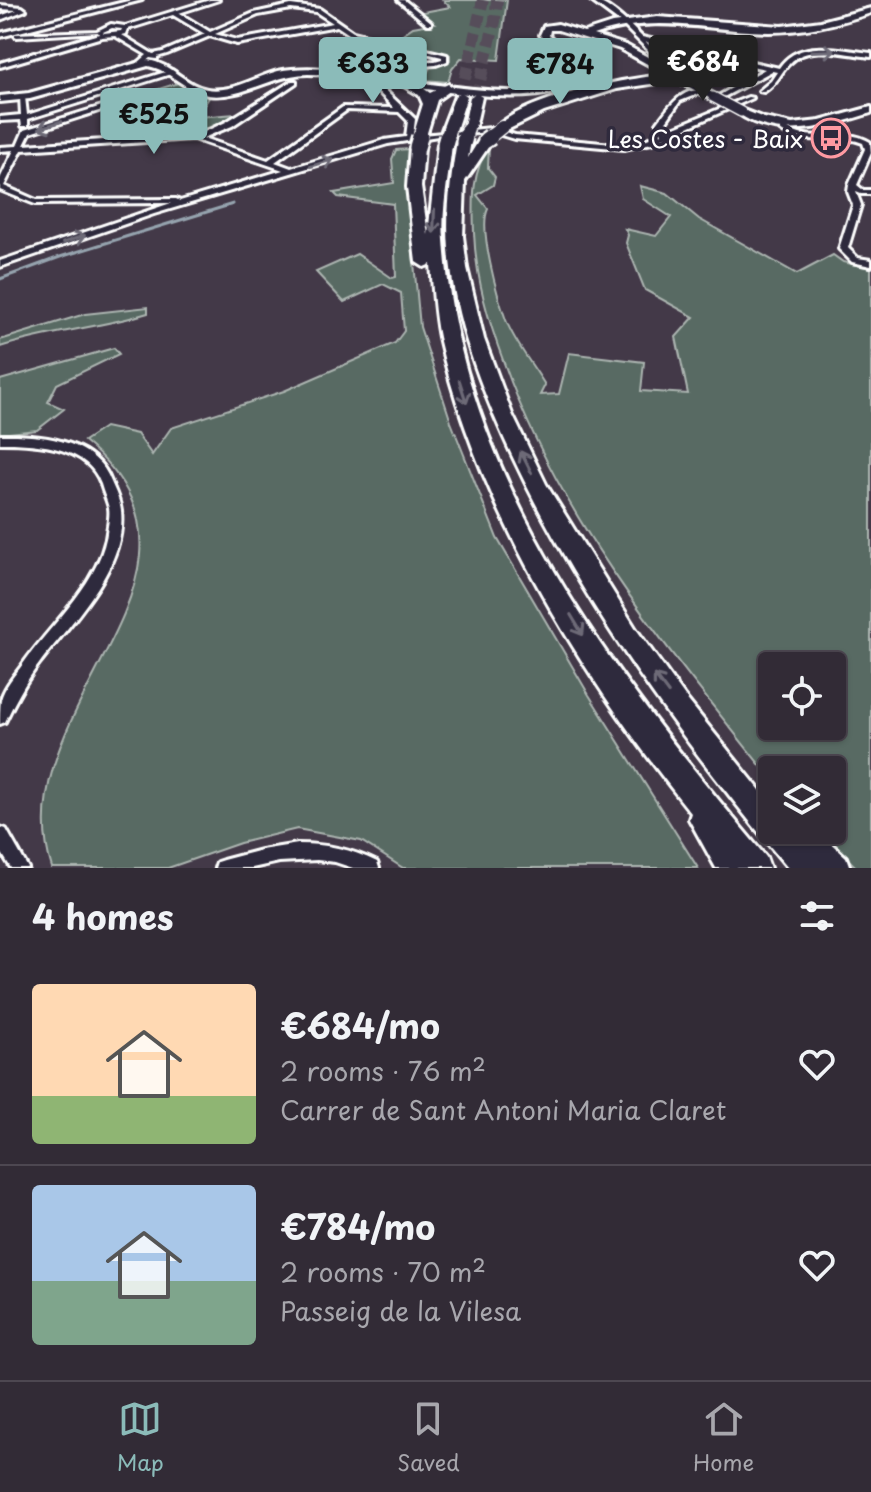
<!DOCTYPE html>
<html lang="en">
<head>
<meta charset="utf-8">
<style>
	:root { --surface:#322b36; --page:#3a333e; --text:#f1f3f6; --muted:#a8a7ad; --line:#4d4751; --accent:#8bbbb9 }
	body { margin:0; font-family:"Playpen Sans",sans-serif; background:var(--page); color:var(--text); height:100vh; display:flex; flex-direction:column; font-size:30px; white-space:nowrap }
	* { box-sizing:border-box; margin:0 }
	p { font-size:26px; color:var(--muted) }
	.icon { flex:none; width:44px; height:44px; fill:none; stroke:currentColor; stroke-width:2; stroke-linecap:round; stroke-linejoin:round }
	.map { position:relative; height:868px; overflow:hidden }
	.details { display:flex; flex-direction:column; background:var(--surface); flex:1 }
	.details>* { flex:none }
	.buttons { position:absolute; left:758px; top:652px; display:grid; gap:16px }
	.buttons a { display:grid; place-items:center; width:88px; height:88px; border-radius:8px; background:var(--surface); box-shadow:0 2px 6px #0004,0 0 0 2px var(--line); font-size:40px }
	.price { position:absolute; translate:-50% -68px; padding:0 18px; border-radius:8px; background:var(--accent); color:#111; font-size:26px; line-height:52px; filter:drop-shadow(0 2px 4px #0008) }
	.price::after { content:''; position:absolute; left:50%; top:48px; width:24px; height:18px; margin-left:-12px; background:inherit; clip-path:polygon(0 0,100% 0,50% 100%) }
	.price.current { background:#222; color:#fff }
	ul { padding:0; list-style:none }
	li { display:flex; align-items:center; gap:24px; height:200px; padding:0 32px }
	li+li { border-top:2px solid var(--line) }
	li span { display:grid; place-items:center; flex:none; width:224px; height:160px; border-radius:8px; color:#555 }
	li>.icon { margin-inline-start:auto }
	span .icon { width:96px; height:96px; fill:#fffc; stroke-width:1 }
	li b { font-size:34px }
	h2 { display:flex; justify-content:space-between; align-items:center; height:96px; padding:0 32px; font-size:34px }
	.tab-bar { display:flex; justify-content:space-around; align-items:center; height:112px; border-top:2px solid var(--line); background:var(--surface); font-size:22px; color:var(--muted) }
	.tab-bar a { display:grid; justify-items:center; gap:4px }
	.tab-bar .current { color:var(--accent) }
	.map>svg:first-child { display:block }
	.green { fill:#596b63; stroke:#acb5b1; stroke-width:2; fill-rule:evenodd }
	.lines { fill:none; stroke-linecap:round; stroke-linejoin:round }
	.stream { stroke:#96a4af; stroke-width:3 }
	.highway-tunnel { stroke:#564d5a; stroke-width:12; stroke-dasharray:12 6; stroke-linecap:butt }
	.street-casing { stroke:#fff; stroke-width:6 }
	.secondary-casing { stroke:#fff; stroke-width:6 }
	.highway-casing { stroke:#fff; stroke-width:6 }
	.street { fill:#2f2a3d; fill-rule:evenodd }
	.secondary { fill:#2f2a3d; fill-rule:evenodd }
	.highway { fill:#2f2a3d; fill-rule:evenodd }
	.secondary-bridge-casing { stroke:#fff; stroke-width:12; stroke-linecap:butt }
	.highway-bridge-far1-casing { stroke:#fff; stroke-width:15; stroke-linecap:butt }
	.highway-bridge-casing { stroke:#fff; stroke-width:20; stroke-linecap:butt }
	.secondary-bridge { stroke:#2f2a3d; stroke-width:9 }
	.highway-bridge-far1 { stroke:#2f2a3d; stroke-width:12 }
	.highway-bridge { stroke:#2f2a3d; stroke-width:15 }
	.oneway { stroke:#6d6a77 }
	.labels { text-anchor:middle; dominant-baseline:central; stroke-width:7; stroke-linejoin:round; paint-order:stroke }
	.far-poi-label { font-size:24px; fill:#fff; stroke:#2f2a3d; text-anchor:end }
</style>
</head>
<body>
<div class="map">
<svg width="871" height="868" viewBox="0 0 871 868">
	<rect width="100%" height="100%" fill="#433948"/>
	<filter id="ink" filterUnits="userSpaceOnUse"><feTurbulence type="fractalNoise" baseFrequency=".0125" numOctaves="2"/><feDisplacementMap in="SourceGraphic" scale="16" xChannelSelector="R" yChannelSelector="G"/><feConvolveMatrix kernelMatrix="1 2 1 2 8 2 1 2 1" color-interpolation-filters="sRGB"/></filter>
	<g filter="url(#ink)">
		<!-- green -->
		<g class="green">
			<polygon points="443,0 507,0 499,60 461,58 452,69 448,82 424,80 430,67 450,60 450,55 394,40 413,27 435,23 418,13 450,7"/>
			<polygon points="178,83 192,92 210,96 197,117 236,114 202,133 134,138 143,107 137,102 143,100 139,95"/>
			<path d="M489,146L488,168L495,177L493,185L477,195L488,209C478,228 498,298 506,320C514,342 533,365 545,385L540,395L559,394L569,353L644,362L641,391L688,394L676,337L694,317L645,290L626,243L628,235L625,229L656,236L671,217L643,199L640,186L667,193L699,219L797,274L833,255L843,262L871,268V868H857L819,830H832V770H772V780C668,650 560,521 504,363C488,320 476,279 474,233C473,201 471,174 489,146ZM772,666H832V726H772Z"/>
			<path d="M409,149L407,187L420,327L451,422L497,538L589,695L698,868H403L361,841L297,829L240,843L168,868H52C0,708 247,575 84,441L105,427L137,434L152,455L171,428L284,391L395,343L404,331L401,293L383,284L344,302L316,272L357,254L392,278L396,277L393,204L338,197L334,193L394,183L392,159L396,150Z"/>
			<path d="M148,307V313C100,328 49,331 0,347V340L85,314Z"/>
			<polygon points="114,348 119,354 57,384 48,402 64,409 37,430 0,434 0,380"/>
		</g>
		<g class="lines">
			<!-- stream -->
			<polyline class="stream" points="0,279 60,257 233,204"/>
			<!-- highway-tunnel -->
			<g class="highway-tunnel">
				<polyline points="461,96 483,0"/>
				<polyline points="476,97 495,21 497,0"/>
			</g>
			<!-- street casing -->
			<g class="street-casing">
				<g id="street">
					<polygon points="132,0 142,0 0,37 0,33"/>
					<path d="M210,0H219L179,13L210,32L254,13L291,5L320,9L353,32L447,55V61L436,65L384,68L376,70L371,77L415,119L413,136L491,128L515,135L624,145L647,139L662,133L657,123C669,107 683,86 705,91L680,101L665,123L668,130L748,97L753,98L652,143L624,149L514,139L491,132L438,136L388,144L154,214L0,267V261L171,203L35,204L0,190V179L14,150L0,151V147L17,146L24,130L128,98L131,100L130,101L30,133L24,145L200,134L226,122L292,81H296V83L232,126L203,138L268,160L343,107L394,108L364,77L372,68L384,64L435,61L442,59V57L349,34L337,26L237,44L210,36L167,54L157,57V59L150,58L141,65L138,63L147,55L115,36L102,37L0,67V63L99,34L98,32L17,37L15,36V34L97,31L111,24L125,26ZM291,9L316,12L333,23L237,40L215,34L258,15ZM173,15L205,34L163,52L153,54L122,35L126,34L128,29ZM112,28L122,29L121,31L104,33L103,32ZM347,110L399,112L408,121L406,137L384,140L291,168L275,162ZM193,139L283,170L180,201L176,199L36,200L4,186L22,150Z"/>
					<polygon points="398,0 404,0 431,22 431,24 427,24"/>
					<path d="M590,0C607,1 630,25 642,37L779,68C800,37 839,50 871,53V57C846,55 809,42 789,64C780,73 777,84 764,92L759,91L771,81L777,72L772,71L720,99L717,97L718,96L765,69L646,42L657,53L655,63L650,64L651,53L621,23Z"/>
					<polygon points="0,5 22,7 26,10 0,20 0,16 17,10 0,9"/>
					<polygon points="172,70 175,72 174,73 28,119 28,126 22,126 21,120 0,121 0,117 21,115 20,96 25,97 27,115"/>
					<path d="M780,126C789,128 795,134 805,135C827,138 849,129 870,142L871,153L857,185L863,190H871V194H861L856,192L861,205L848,248L858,258L871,260V266L852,262L839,249L853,205L848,192L849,185L865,149L863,143C836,132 805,148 780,130Z"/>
					<path d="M0,435C39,434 96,439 111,482C115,491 120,501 121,511C127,568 71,622 39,664C25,682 15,701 5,722L0,724C0,717 0,707 1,700C4,687 15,675 23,664C53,621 103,581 108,526C109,520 110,513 109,508C107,500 103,492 101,484C87,445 34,443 0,443Z"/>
					<polygon points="0,827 6,829 28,868 11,868 0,850"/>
					<path d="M298,844C327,844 351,849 377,862L379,868H353L335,862L317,860L279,862L252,868H215L217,862L223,860L261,850Z"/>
				</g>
			</g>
			<!-- secondary casing -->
			<g class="secondary-casing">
				<g id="secondary">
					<path d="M871,8V13C838,24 804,32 769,32C704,31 658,13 593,35L626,45L716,95L718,97L713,100L620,49L558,30H550L549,35L588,76C539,123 374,74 308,74C273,74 241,100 208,95C184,91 171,70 148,66L30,99L0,102V96L29,93L148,60C172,64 186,86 207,89C232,93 255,77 278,71C297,67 318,68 338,70C397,76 530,110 577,76L540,35L544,26L558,24L584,32L612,23L657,17L782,26L821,21Z"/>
					<path d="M871,107V113C827,127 777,142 736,112L741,109L764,118L792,124L820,121Z"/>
				</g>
			</g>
			<!-- highway casing -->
			<g class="highway-casing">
				<g id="highway">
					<path d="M664,75L687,80L681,84L664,82L617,89L544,112L507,130L496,127C527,98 620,79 664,75Z"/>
					<polygon points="402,79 410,79 430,93 448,84 454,88 437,100 426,136 414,133 423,104 419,95 402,85"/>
					<polygon points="461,92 467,96 456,130 444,133 442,130 455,96"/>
					<polygon points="476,93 482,97 475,128 463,131 470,97"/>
					<path d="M464,137L471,141L468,158L481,137L493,140L465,181L463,236L467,268L484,339L512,414L546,484L636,629L685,697L772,805V830H816L846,857L850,868H788C681,739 581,604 510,451C481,388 454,319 449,249C446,213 451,177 457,141Z"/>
					<path d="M445,140L452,144C449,175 441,209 444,240C459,479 618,682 766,857L770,868H716L689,819L691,813C583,678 477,507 439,337C434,313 433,288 431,264L424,267L416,262L407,187L410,147L417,143L424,147L421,187L428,235L438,144Z"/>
				</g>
			</g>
			<!-- street -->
			<use href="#street" class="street"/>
			<!-- secondary -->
			<use href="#secondary" class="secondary"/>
			<!-- highway -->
			<use href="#highway" class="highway"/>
			<!-- secondary-bridge casing -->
			<g class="secondary-bridge-casing">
				<polyline id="secondary-bridge" points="713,97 741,112"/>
			</g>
			<!-- highway-bridge-far1 casing -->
			<g class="highway-bridge-far1-casing">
				<g id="highway-bridge-far1">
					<polyline points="419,139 421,133"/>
					<polyline points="446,139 449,130"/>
					<polyline points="465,139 468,128"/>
					<polyline points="487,139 502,127"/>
				</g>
			</g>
			<!-- highway-bridge casing -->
			<g class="highway-bridge-casing">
				<g id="highway-bridge">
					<polyline points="486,140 490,137"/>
					<polyline points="464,141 465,137"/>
					<polyline points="445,144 447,137"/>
					<polyline points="417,147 420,137"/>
				</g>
			</g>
			<!-- secondary-bridge -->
			<use href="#secondary-bridge" class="secondary-bridge"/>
			<!-- highway-bridge-far1 -->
			<use href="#highway-bridge-far1" class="highway-bridge-far1"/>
			<!-- highway-bridge -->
			<use href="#highway-bridge" class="highway-bridge"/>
		</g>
		<!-- one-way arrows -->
		<defs><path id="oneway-shaft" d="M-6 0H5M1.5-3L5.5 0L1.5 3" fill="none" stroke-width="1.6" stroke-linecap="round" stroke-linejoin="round" transform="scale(2)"/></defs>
		<g class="oneway">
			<use href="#oneway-shaft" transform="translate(823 51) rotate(-2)"/>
			<use href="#oneway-shaft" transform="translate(50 125) rotate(162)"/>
			<use href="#oneway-shaft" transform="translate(322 163) rotate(-17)"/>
			<use href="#oneway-shaft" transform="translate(434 221) rotate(92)"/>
			<use href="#oneway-shaft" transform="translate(74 239) rotate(-19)"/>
			<use href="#oneway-shaft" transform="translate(463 392) rotate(72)"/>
			<use href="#oneway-shaft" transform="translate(526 462) rotate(-117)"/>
			<use href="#oneway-shaft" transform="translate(577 625) rotate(59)"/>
			<use href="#oneway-shaft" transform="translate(661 684) rotate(-127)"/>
		</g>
	</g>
	<!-- icons -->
	<defs>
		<g id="bus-ring" transform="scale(2)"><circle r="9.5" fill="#2f2a3d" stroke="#ff9aa2" stroke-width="1.5"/><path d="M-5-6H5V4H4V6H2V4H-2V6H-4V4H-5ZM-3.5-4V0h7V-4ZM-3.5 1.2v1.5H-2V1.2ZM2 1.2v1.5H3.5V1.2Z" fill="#ff9aa2"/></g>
	</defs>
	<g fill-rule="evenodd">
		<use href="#bus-ring" x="831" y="138"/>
	</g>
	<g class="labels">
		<!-- far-poi labels -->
		<g class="far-poi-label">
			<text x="803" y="138">Les Costes - Baix</text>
		</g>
	</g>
</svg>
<div class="buttons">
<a><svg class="icon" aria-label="locate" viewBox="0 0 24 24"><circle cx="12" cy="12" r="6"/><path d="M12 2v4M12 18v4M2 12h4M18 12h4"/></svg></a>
<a><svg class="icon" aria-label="layers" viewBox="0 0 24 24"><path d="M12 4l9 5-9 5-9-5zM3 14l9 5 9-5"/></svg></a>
</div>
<b class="price current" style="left:703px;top:103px">€684</b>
<b class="price" style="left:373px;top:105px">€633</b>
<b class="price" style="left:560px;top:106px">€784</b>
<b class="price" style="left:154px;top:156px">€525</b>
</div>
<section class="details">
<h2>4 homes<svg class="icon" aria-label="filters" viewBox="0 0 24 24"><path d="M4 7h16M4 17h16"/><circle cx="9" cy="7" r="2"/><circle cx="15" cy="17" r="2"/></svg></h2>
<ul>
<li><span style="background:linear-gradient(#ffd9b3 70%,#8fb573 0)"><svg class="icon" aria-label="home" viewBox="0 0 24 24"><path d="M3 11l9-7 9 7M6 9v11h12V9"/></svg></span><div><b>€684/mo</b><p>2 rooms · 76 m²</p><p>Carrer de Sant Antoni Maria Claret</p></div><svg class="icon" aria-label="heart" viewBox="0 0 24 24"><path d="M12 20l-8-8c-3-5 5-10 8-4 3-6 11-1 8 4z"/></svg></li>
<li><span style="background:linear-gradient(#a9c7e8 60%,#7fa58c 0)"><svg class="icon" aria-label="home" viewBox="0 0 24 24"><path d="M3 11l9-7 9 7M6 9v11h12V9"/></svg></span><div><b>€784/mo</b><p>2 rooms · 70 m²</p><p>Passeig de la Vilesa</p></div><svg class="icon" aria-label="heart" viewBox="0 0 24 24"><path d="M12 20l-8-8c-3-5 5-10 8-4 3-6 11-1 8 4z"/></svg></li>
</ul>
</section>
<nav class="tab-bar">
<a class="current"><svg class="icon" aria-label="map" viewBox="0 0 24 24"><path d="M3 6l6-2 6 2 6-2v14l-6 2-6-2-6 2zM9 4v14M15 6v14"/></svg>Map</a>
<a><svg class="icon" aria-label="saved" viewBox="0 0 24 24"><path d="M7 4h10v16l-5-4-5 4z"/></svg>Saved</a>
<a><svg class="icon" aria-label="home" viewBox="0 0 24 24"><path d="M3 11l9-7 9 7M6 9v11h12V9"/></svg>Home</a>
</nav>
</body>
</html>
